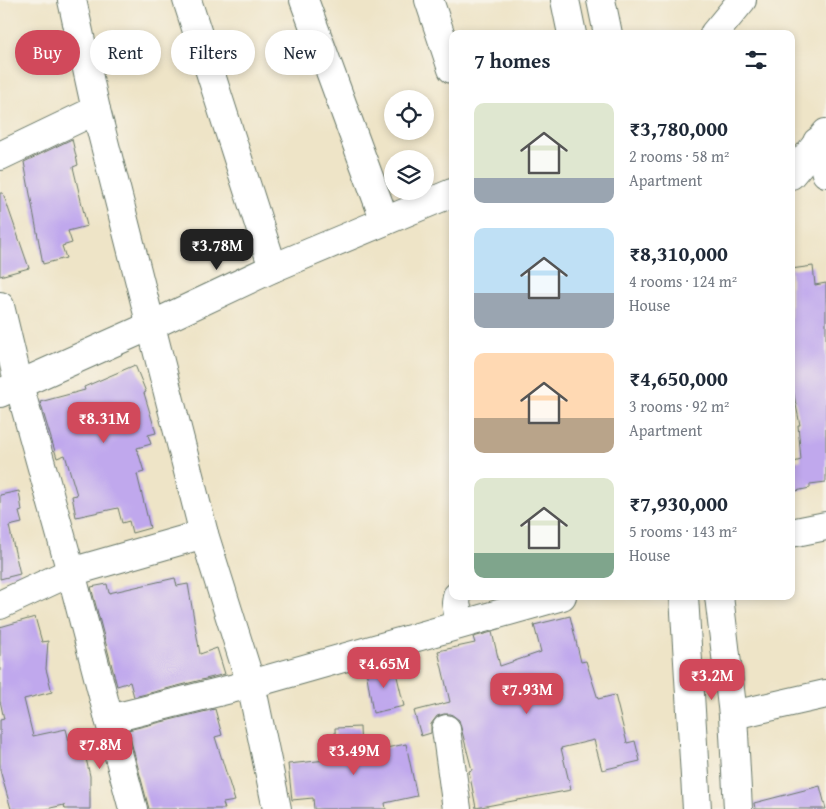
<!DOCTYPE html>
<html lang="en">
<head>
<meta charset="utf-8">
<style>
	:root { --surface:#fff; --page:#f2f2f3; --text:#1f2937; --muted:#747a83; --accent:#d1495b }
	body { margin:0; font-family:"Gentium Book Plus",serif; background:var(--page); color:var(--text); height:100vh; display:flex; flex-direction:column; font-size:19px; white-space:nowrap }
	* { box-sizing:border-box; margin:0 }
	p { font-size:16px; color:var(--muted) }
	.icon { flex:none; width:28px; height:28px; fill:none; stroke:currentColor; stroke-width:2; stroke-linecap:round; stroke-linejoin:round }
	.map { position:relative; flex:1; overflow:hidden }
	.panel { position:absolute; left:449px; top:30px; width:346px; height:570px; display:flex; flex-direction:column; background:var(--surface); border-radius:10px; box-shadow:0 2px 8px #0003 }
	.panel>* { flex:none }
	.guide { position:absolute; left:15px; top:30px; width:359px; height:45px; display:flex; gap:10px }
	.buttons { position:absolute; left:384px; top:90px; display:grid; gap:10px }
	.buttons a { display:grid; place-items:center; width:50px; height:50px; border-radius:50%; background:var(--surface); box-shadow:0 2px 8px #0003; font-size:25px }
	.price { position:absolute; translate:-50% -42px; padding:0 11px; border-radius:10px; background:var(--accent); color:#fff; font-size:16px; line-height:32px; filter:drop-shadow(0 1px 2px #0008) }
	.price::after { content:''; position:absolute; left:50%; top:30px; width:15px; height:11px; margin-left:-8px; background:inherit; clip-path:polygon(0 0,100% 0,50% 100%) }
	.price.on { background:#222; color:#fff }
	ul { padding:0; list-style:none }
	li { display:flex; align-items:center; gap:15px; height:125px; padding:0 25px }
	li span { display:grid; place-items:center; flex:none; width:140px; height:100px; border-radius:10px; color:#555 }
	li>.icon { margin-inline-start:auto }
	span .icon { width:60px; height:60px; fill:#fffc; stroke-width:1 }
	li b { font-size:21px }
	h2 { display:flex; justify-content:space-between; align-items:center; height:60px; padding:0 25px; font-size:21px }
	.chip { padding:0 18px; border-radius:22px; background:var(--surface); box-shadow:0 2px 8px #0003; font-size:18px; line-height:45px }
	.chip.on { background:var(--accent); color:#fff }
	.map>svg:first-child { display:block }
	.building { fill:#c0a8ed }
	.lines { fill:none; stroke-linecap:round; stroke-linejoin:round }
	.minor-casing { stroke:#677767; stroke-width:30 }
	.minor { stroke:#fff; stroke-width:28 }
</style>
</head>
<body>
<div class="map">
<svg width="826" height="809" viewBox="0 0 826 809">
	<rect width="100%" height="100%" fill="#f7f3e8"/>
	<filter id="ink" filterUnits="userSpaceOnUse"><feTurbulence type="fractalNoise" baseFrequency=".02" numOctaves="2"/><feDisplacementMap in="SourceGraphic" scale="10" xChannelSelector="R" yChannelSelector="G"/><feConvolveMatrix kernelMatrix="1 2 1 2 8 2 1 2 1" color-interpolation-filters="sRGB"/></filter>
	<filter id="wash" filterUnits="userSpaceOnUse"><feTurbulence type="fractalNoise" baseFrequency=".0096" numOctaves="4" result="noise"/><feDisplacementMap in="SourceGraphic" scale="20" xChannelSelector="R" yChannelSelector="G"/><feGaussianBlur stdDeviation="1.12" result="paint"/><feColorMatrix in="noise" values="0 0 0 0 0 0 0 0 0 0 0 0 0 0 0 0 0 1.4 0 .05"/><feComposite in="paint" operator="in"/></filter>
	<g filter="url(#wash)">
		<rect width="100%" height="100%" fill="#eee4c7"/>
		<g id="blocks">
			<!-- building -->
			<g class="building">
				<polygon points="72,139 78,165 73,167 87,226 68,231 72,243 62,246 66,258 43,264 24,162"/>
				<polygon points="0,193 3,193 29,268 0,276"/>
				<polygon points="813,266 815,285 826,283 826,482 810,484 810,488 791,492 791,471 795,471 794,462 801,460 798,425 800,425 791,380 791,269"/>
				<polygon points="135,365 146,392 144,393 156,433 148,435 151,444 137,448 144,472 137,474 150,528 132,533 129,521 122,523 118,508 76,517 72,496 77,495 65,455 57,458 40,402 85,390 84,387"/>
				<polygon points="19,491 22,511 19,512 22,523 9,526 20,574 0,579 0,495"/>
				<polygon points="175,578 177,586 188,584 200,654 217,648 225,674 134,697 130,682 117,686 91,587 107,584 109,593"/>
				<polygon points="570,616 581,662 586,661 598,699 615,695 627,743 635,741 640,761 602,770 594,740 561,748 571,790 476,808 469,771 472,770 459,720 451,714 444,714 437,716 431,724 431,733 421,736 414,711 450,702 438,651 475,643 473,637 492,632 500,666 541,652 534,625"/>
				<polygon points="35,617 42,642 48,641 46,669 52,692 24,699 33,736 66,729 69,741 72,740 73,748 83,745 90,776 90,809 65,809 64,805 46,809 11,809 0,770 0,720 4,719 0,701 0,627"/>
				<polygon points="394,664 404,706 373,713 366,670"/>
				<polygon points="215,709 222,735 215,737 235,801 223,803 225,809 149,809 128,730"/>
				<polygon points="360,727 361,753 406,744 417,796 385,803 386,809 314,809 313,798 292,800 288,764 336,759 335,728"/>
				<polygon points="820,786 826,809 755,809 754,803"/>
			</g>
		</g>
	</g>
	<g filter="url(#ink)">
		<use href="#blocks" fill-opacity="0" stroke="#677767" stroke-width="1"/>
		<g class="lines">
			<!-- minor casing -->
			<g class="minor-casing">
				<g id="minor">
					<polyline points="72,0 96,110 204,534 251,684 277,809"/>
					<polyline points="187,0 273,268"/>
					<polyline points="304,0 385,221"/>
					<polyline points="429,0 452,69"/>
					<polyline points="565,0 572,34"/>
					<polyline points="601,0 608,34"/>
					<polyline points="714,34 742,0"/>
					<polyline points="817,142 826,173"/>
					<polyline points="0,156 96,110"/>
					<polyline points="791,175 826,133"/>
					<polyline points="0,306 19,385 71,572 109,719 251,684 562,596"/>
					<polyline points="0,393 150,326 273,268 452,193"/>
					<polyline points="791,533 826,526"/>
					<polyline points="457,596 456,603 460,624"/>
					<polyline points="684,596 697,809"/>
					<polyline points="719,596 733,715 738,809"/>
					<polyline points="0,605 71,572 204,534"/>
					<polyline points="733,715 826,694"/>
					<polyline points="109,719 133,809"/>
					<polyline points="446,729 457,809"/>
				</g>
			</g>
			<!-- minor -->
			<use href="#minor" class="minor"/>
		</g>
	</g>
</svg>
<div class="buttons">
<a><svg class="icon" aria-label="locate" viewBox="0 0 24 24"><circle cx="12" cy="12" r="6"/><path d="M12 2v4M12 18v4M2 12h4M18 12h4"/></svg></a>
<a><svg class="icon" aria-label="layers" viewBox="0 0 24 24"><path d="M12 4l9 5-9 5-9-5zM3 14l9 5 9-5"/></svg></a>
</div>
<b class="price on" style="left:217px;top:271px">₹3.78M</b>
<b class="price" style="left:104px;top:444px">₹8.31M</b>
<b class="price" style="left:384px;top:689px">₹4.65M</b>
<b class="price" style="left:712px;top:701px">₹3.2M</b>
<b class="price" style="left:527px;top:715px">₹7.93M</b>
<b class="price" style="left:100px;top:770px">₹7.8M</b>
<b class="price" style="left:354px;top:776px">₹3.49M</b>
<div class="guide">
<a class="chip on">Buy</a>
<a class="chip">Rent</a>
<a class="chip">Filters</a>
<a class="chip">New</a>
</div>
<section class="panel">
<h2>7 homes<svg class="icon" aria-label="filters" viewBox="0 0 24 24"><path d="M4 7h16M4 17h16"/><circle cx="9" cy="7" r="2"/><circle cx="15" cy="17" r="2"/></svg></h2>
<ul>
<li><span style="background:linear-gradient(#dfe7d0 75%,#9aa5b1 0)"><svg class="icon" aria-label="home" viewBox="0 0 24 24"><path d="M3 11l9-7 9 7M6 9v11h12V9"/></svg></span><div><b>₹3,780,000</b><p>2 rooms · 58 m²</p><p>Apartment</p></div></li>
<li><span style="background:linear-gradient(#bfe0f5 65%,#9aa5b1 0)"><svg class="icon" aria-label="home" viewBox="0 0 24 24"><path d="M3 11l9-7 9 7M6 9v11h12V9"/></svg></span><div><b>₹8,310,000</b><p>4 rooms · 124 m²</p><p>House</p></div></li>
<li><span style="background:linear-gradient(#ffd9b3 65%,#b9a48a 0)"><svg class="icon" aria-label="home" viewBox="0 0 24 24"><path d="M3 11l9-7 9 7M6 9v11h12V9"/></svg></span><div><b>₹4,650,000</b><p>3 rooms · 92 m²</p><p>Apartment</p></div></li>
<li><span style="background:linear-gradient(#dfe7d0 75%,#7fa58c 0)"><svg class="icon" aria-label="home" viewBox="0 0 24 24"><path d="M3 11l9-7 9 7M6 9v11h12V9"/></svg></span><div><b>₹7,930,000</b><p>5 rooms · 143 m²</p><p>House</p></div></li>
</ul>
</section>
</div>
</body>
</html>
